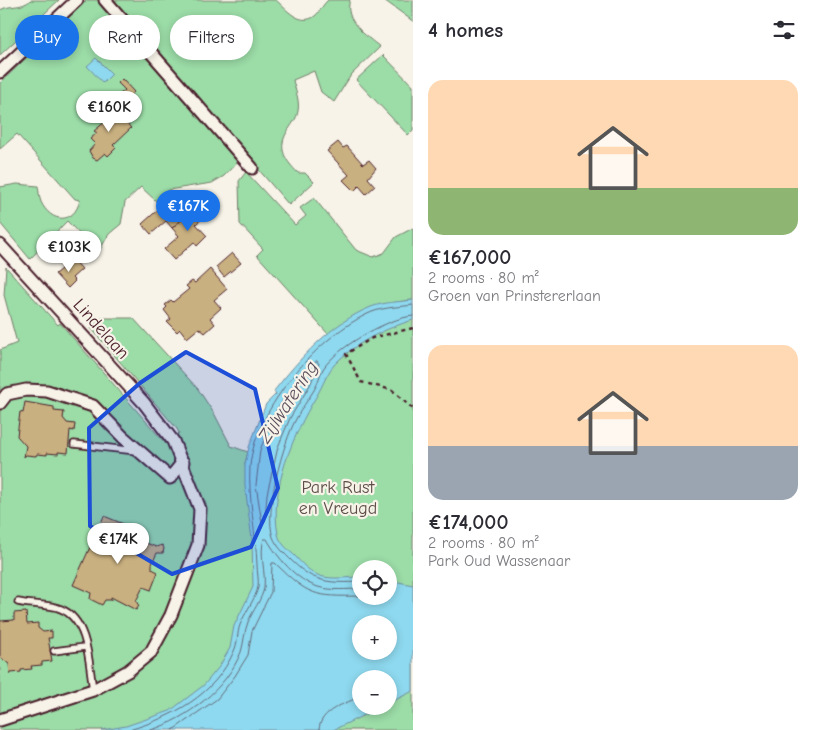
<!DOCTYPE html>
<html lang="en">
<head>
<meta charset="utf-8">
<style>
	:root { --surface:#fff; --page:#f2f2f3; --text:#2b2b33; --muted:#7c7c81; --accent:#1a73e8 }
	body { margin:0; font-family:"Comic Neue",sans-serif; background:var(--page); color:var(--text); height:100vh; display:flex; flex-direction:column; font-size:19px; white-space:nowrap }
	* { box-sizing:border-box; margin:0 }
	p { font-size:16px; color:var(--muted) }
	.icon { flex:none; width:28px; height:28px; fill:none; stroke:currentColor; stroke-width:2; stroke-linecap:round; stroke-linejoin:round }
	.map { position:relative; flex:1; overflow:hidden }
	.drawer { display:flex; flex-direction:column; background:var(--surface); width:400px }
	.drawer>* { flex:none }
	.top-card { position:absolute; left:15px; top:15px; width:322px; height:45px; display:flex; gap:10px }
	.fabs { position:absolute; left:352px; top:560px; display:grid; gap:10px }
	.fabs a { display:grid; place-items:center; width:45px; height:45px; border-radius:50%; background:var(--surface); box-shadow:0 2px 8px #0003; font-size:25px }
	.price { position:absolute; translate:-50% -42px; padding:0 11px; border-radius:18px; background:#fff; color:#222; font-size:16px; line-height:32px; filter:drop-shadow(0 1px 2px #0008) }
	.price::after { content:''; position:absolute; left:50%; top:30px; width:15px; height:11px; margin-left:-8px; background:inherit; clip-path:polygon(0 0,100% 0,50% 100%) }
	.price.active { background:var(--accent); color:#fff }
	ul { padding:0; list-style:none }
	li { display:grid; align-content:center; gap:10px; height:265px; padding:0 15px }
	li span { display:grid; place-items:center; height:155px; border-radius:15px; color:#555 }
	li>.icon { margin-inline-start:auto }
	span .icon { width:90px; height:90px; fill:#fffc; stroke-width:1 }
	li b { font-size:21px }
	h2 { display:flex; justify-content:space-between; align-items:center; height:60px; padding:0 15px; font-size:21px }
	.pill { padding:0 18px; border-radius:22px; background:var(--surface); box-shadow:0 2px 8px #0003; font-size:18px; line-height:45px }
	.pill.active { background:var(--accent); color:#fff }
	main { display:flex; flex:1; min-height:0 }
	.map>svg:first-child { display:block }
	.green { fill:#9bdca7; stroke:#727e69; fill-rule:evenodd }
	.water { fill:#8ed9ef; stroke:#738fa1; fill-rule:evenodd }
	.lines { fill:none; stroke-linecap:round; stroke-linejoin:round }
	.shore { stroke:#656979; stroke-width:1 }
	.building { fill:#c9b080; stroke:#4a1f2b }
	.service-casing { stroke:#4a1f2b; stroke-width:9 }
	.minor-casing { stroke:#4a1f2b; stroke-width:15 }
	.path { stroke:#4a1f2b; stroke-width:2.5; stroke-dasharray:4 4; stroke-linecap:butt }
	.service { stroke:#f7f3e8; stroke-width:5.5 }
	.minor { stroke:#f7f3e8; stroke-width:11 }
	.marked { fill:#1d4ed8; fill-opacity:0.2; stroke:#1d4ed8; stroke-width:4; stroke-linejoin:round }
	.labels { text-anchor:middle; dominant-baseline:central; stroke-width:4.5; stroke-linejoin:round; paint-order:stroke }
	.street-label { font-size:18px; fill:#4a1f2b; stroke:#f7f3e8 }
	.park-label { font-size:18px; fill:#5e4e4a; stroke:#f7f3e8 }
	.water-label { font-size:19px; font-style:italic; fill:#5b4e5c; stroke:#f7f3e8 }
</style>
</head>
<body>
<main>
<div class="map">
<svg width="413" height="730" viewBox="0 0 413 730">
	<rect width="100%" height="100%" fill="#f7f3e8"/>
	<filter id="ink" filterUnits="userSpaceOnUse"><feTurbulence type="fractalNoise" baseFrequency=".02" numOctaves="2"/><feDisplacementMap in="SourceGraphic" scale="10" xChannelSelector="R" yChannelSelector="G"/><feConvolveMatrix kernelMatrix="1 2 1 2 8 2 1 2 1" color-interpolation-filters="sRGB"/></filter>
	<g filter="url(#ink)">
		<!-- green -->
		<g class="green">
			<path d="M31,0H59L0,55V10C11,4 21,9 31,0Z"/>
			<path d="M87,0H101L239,160L224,176L212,183L168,190L156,201L141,187L125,202L121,224L109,234L98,253L67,221L30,259L0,223V187L17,184L38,186C39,191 39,197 41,202C51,223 74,225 80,200L75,199L17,134L0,149V83Z"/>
			<path d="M113,0H276C286,9 300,27 315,16C320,12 323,4 328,0H350C343,20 366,36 380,47L351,75L334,102L321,92L314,71L293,80C295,90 300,100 298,111C297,119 291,125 287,132C277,149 286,161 298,173H305L314,182L289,205Z"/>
			<polygon points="384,0 413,0 413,22 410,19"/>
			<polygon points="383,55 413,86 413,130 408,135 356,80"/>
			<path d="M246,172L295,225L306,216L300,208L314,198L356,250L373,257L384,253L396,237L413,228V300C381,303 353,314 329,335L257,255L263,249L240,224L239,181Z"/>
			<polygon points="6,267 58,325 60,323 166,444 179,433 177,429 91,328 101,318 133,318 198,389 215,415 231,446 248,452 245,464 268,589 196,709 146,730 0,730 0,350 17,343 4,295"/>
			<path d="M413,306V608L318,594L272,569V459L322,360ZM361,569H389V596H361Z"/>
			<polygon points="413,664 413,730 246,730 361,706 389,706 389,679"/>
		</g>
		<!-- water -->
		<g class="water">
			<polygon points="96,58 112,74 103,83 87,66"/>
			<path d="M413,300V320C387,328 361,340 340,359C327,370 324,384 316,397C294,433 269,490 278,534C280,544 289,550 296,557C303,565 310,572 320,576C332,580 349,577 361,577V596H389V580L413,585V691L389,703V679H361V706H383L333,730H102L126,726L170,711L204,685L219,667L230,648L234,626L253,587L252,539L245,486V464L249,447L266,404L276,394L274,391C299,359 331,323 371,307C384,302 399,302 413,300ZM361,624H389V651H361Z"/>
		</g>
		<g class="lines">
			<!-- shore -->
			<g class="shore">
				<polygon points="317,361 319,364 310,385 290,418 278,447 267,494 265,521 262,523 256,485 260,450 276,411 301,375"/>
				<path d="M361,582C331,583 315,584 292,561C285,554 277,547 273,537C264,512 283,443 296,419C301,409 308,400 314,390C318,384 319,376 323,369C337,347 388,318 413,316"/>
				<path d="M129,730C173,717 215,695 234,651C238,643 237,633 240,625C244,614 256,598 258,587C259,580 257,572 257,565C256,532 248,499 250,466C255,409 319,334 372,312C385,307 400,307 413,305"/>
				<path d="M151,730C187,719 227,688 241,652C244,643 244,632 248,622C252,612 262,599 264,588C266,572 259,554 264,539H267C277,557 297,581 318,587C331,591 347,589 361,589"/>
				<path d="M173,730L217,699L235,676L248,655L252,631L271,592L272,563H275C309,596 314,597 361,596"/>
				<path d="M319,730C320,709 346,704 361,696"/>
			</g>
		</g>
		<!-- building -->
		<g class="building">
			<polygon points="122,79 134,92 124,102 119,100 123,97 120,94 125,90 118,83"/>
			<polygon points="120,107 127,110 122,118 131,128 113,145 116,148 108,156 105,153 97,160 93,158 89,151 95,144 90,139 97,133 94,131 106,121 102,117 113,108 116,111"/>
			<polygon points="338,142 343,148 347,146 363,164 369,160 376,168 368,178 375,186 366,194 359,186 354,191 343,180 349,175 327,151"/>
			<polygon points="194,192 203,202 172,228 166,221 151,234 142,224 162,206 158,202 168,193 179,205"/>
			<polygon points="203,202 211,211 196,224 207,236 197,246 194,242 174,260 164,249 179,236 172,228"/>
			<polygon points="232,253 241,263 224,277 216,267"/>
			<polygon points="73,259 82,269 72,278 75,281 68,288 55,274"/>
			<polygon points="210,269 227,289 214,300 221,308 210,318 215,324 205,333 199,328 187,338 180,329 177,332 167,322 171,319 164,310 167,307 165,305 171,300 173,302 189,289 186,286 192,281 195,283"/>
			<polygon points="25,402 54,407 54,411 64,412 63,418 67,423 75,424 74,431 70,430 68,453 58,452 58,454 47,453 47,455 37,454 36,456 26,455 24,457 26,446 17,436 20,412 23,413"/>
			<polygon points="104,516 138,530 134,538 156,547 162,545 164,548 163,553 157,553 152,564 152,569 158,572 151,590 143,587 136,601 139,606 136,610 111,597 111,600 105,600 102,605 90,599 91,593 73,585"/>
			<polygon points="26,612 27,624 38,623 38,628 43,632 52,631 52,638 48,638 52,661 42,662 42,665 31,666 32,669 21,670 21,672 11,673 10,675 9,664 0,657 0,621 14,620 14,613"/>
		</g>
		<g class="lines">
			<!-- service casing -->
			<g class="service-casing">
				<g id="service">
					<polyline points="74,444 136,451"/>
					<path d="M18,602C31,605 49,604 61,609C89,620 89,665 93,690"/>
					<polyline points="54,651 85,647"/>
				</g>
			</g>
			<!-- minor casing -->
			<g class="minor-casing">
				<g id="minor">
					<polyline points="105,0 252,168"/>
					<polyline points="0,72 77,0"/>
					<polyline points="0,245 144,403 173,441 200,509 198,545 171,615 151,652 128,671 93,690 0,720"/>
					<polyline points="0,403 7,394 26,390 47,391 93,406 123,437 170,478 183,462"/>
				</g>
			</g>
			<!-- path -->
			<polyline class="path" points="413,328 372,338 346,354 361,382 392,390 413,409"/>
			<!-- service -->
			<use href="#service" class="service"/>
			<!-- minor -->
			<use href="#minor" class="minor"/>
		</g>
	</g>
	<!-- marked area -->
	<path class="marked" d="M186,352L255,389L278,488L251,547L172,574L90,526L89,428L140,383Z"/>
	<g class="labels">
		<!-- street labels -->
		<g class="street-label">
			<text transform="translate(101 329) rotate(48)">Lindelaan</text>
		</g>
		<!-- park labels -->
		<g class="park-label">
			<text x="338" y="487">Park Rust<tspan x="338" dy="21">en Vreugd</tspan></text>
		</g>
		<!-- water labels -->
		<g class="water-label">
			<text transform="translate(288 402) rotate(-57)">Zijlwatering</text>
		</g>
	</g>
</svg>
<div class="fabs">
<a><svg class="icon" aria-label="locate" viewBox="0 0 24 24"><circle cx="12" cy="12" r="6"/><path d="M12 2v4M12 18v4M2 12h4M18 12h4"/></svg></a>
<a>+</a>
<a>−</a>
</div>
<b class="price" style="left:109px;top:133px">€160K</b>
<b class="price active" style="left:188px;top:232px">€167K</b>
<b class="price" style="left:69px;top:273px">€103K</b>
<b class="price" style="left:118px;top:565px">€174K</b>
<div class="top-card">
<a class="pill active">Buy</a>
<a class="pill">Rent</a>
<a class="pill">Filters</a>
</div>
</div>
<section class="drawer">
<h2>4 homes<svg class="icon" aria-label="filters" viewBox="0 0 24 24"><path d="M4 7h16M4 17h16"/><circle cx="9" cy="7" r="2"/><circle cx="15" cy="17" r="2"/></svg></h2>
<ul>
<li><span style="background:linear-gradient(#ffd9b3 70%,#8fb573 0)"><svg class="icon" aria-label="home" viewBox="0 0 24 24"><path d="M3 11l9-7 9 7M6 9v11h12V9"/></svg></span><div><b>€167,000</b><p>2 rooms · 80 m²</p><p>Groen van Prinstererlaan</p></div></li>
<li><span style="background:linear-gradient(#ffd9b3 65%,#9aa5b1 0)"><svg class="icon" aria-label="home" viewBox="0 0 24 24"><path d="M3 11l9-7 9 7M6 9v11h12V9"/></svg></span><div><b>€174,000</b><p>2 rooms · 80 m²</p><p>Park Oud Wassenaar</p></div></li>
</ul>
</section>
</main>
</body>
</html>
